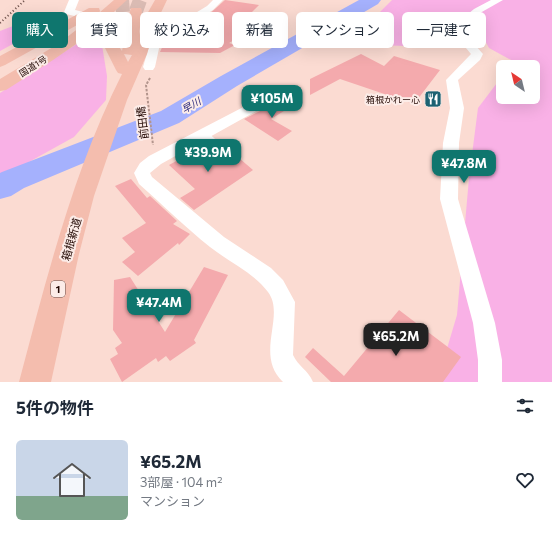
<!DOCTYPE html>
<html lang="ja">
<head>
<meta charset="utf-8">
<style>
	:root { --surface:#fff; --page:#f2f2f3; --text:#1f2937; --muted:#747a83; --line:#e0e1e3; --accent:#0f766e }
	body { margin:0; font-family:Commissioner,"Noto Sans JP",sans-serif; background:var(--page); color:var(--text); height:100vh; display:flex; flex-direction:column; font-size:15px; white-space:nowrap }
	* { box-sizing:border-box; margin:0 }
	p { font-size:13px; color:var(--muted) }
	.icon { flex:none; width:22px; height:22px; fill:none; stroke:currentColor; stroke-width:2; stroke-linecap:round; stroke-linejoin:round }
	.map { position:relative; height:382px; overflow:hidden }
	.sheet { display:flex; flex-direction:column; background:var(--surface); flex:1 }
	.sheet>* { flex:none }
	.hud { position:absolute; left:12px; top:12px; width:528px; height:36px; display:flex; gap:8px }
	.needle { width:26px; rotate:325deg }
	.buttons { position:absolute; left:496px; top:60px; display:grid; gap:8px }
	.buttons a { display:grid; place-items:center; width:44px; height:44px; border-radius:6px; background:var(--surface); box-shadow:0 4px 16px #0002; font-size:20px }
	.price { position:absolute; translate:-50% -34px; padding:0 9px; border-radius:8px; background:var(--accent); color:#fff; font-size:13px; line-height:26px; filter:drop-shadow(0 1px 2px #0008) }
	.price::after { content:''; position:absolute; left:50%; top:24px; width:12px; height:9px; margin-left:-6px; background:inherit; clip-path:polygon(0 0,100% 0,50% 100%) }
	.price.on { background:#222; color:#fff }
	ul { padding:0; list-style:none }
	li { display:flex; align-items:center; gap:12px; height:100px; padding:0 16px }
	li+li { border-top:1px solid var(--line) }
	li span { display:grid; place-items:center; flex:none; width:112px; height:80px; border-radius:6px; color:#555 }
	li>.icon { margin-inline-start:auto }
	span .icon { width:48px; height:48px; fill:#fffc; stroke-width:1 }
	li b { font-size:17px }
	h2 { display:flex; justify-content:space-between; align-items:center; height:48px; padding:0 16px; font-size:17px }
	.chip { padding:0 14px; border-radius:6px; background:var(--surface); box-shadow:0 4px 16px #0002; font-size:14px; line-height:36px }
	.chip.on { background:var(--accent); color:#fff }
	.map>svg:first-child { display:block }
	.green { fill:#f9b1e6 }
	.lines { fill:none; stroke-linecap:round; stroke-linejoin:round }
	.river { fill:#a5b1fd; fill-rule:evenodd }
	.building { fill:#f4aaad }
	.highway-tunnel { stroke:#dabbb3; stroke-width:14; stroke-dasharray:14 7; stroke-linecap:butt }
	.path { stroke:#b3958d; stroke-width:2; stroke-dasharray:2.5 1.5; stroke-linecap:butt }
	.lane { fill:#fff; fill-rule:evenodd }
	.street { fill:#fff; fill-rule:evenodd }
	.highway { fill:#f4bdae; fill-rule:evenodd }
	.rail { stroke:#684c46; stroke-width:2; stroke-dasharray:1 2.5; stroke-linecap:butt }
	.labels { text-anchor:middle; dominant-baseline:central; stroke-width:4; stroke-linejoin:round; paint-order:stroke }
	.far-street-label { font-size:9px; fill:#220803; stroke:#fcece8 }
	.far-poi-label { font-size:9px; fill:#220803; stroke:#fcece8; text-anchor:end }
	.far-water-label { font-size:10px; font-style:italic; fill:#28267b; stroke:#fcece8 }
	.shield { fill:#fcece8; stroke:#634c48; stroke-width:1 }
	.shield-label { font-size:10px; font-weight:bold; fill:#220803 }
	.street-label { font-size:11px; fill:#220803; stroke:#fcece8 }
</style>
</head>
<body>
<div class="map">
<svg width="552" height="382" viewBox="0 0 552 382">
	<rect width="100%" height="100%" fill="#fbdbd2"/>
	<!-- green -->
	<g class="green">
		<polygon points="392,0 552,0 552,382 437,382 457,315 469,178 478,108 503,75 503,97 533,97 533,67 509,67 513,61 489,48 481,33 445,37 429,44 405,46 332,43 376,16"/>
		<polygon points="48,22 44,27 0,51 0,31 13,26"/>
		<polygon points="83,40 102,45 107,76 106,100 74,137 0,178 0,93"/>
	</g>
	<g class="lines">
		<!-- river -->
		<polygon class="river" points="359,0 381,0 378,4 237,86 179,123 24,188 11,196 0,199 0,173 2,172 161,111 221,76"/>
	</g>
	<!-- building -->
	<g class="building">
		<polygon points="225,0 259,5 252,12 265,14 263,16 267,17 253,29 229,43 235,45 220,53 160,52 164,43 206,17"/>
		<polygon points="361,54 384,66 394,56 440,70 414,104 340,79 310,95 310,79"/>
		<polygon points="292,95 297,103 271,119 292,131 278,141 244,119"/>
		<polygon points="206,142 223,157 230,158 232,155 232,152 253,170 194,210 180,198 195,189 169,165 180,159 178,157 190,151 189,150"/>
		<polygon points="131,179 147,198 150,196 177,221 173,224 190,234 179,245 178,243 138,276 122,262 135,252 122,238 146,223 115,186"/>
		<polygon points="204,267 228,275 194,340 196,343 170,361 166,356 158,362 156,358 122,382 110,359 118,354 115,348 122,343 113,330 114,280 130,277 165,332"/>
		<polygon points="399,310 461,357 443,382 331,382 305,357 313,348 344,376"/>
	</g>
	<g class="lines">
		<!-- highway-tunnel -->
		<g class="highway-tunnel">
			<polyline points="122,0 123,12"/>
			<polyline points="136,11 140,0"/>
		</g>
		<!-- path -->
		<polyline class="path" points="150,78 146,85 153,145"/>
		<!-- lane -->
		<polygon class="lane" points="200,131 206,131 230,152 231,154 230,156 224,156 200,135 199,133"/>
		<!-- street -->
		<g class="street">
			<polygon points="69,0 79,0 75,10 104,17 105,19 100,22 66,14 64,12"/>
			<polygon points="213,0 223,0 213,10 160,44 155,67 153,70 145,70 143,67 151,40 207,6"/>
			<polygon points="491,0 503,0 480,13 461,29 483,54 480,60 458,80 464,108 459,143 458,199 495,323 502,360 502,382 478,382 478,360 473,323 440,199 443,143 450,108 446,80 471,54 450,29 474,9"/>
			<path d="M282,87L287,88L289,91L287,94L161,164L150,173L152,177L224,237L271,268L283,280L295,302L293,355C298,366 308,370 313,382H283C254,354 286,316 268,292C254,273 229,262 210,247C186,228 163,205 139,184L134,173L140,163L149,156Z"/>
		</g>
		<!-- highway -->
		<path class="highway" d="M114,0H127L92,32C106,34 114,39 122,51L130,11L131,8H141L142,11L139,35L143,21L155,0H167L157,21L147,54L127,100L94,196L79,254L51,382H19C47,277 73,171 122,74L118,73L116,70L104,46L94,41L82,40L53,60L6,90L0,91V79L58,44L97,14L5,65L0,67V56L89,8H99L100,11L99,13ZM124,54L132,55L128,62Z"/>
		<!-- rail -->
		<polyline class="rail" points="0,23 25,0"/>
	</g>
	<!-- icons -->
	<defs>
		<g id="restaurant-square" transform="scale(0.9)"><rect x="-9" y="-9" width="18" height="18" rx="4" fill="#1c6273" stroke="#fcece8"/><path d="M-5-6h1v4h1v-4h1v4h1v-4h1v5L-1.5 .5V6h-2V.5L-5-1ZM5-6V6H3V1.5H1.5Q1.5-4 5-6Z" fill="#fff"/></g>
	</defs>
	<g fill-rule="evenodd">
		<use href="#restaurant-square" x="433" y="99"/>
	</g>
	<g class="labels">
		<!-- far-street labels -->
		<g class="far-street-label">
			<text transform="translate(33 66) rotate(-32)">国道1号</text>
		</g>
		<!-- far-poi labels -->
		<g class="far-poi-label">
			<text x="420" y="99">箱根かれー心</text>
		</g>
		<!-- far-water labels -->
		<g class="far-water-label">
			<text transform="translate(191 105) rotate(-30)">早川</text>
		</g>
		<!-- shield labels -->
		<rect class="shield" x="51" y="281" width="14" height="16" rx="3"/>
		<g class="shield-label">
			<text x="58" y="289">1</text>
		</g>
		<!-- street labels -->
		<g class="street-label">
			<text transform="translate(142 123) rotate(-97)">前田橋</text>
			<text transform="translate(71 239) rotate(-74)">箱根新道</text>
		</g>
	</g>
</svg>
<div class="buttons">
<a><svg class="needle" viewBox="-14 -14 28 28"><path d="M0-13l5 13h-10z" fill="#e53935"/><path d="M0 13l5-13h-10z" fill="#747a83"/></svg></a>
</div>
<b class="price" style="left:272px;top:119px">¥105M</b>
<b class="price" style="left:208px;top:173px">¥39.9M</b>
<b class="price" style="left:464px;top:184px">¥47.8M</b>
<b class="price" style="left:159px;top:323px">¥47.4M</b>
<b class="price on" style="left:396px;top:357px">¥65.2M</b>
<div class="hud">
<a class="chip on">購入</a>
<a class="chip">賃貸</a>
<a class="chip">絞り込み</a>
<a class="chip">新着</a>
<a class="chip">マンション</a>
<a class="chip">一戸建て</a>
</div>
</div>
<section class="sheet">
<h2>5件の物件<svg class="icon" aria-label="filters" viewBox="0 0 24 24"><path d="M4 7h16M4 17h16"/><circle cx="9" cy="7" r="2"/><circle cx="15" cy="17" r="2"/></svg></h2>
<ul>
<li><span style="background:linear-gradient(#c9d6e8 70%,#7fa58c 0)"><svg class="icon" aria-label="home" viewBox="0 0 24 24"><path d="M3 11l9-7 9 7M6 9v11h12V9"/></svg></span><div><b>¥65.2M</b><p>3部屋 · 104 m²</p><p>マンション</p></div><svg class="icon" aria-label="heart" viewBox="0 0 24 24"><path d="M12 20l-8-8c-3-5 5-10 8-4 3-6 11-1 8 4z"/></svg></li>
</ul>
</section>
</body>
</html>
